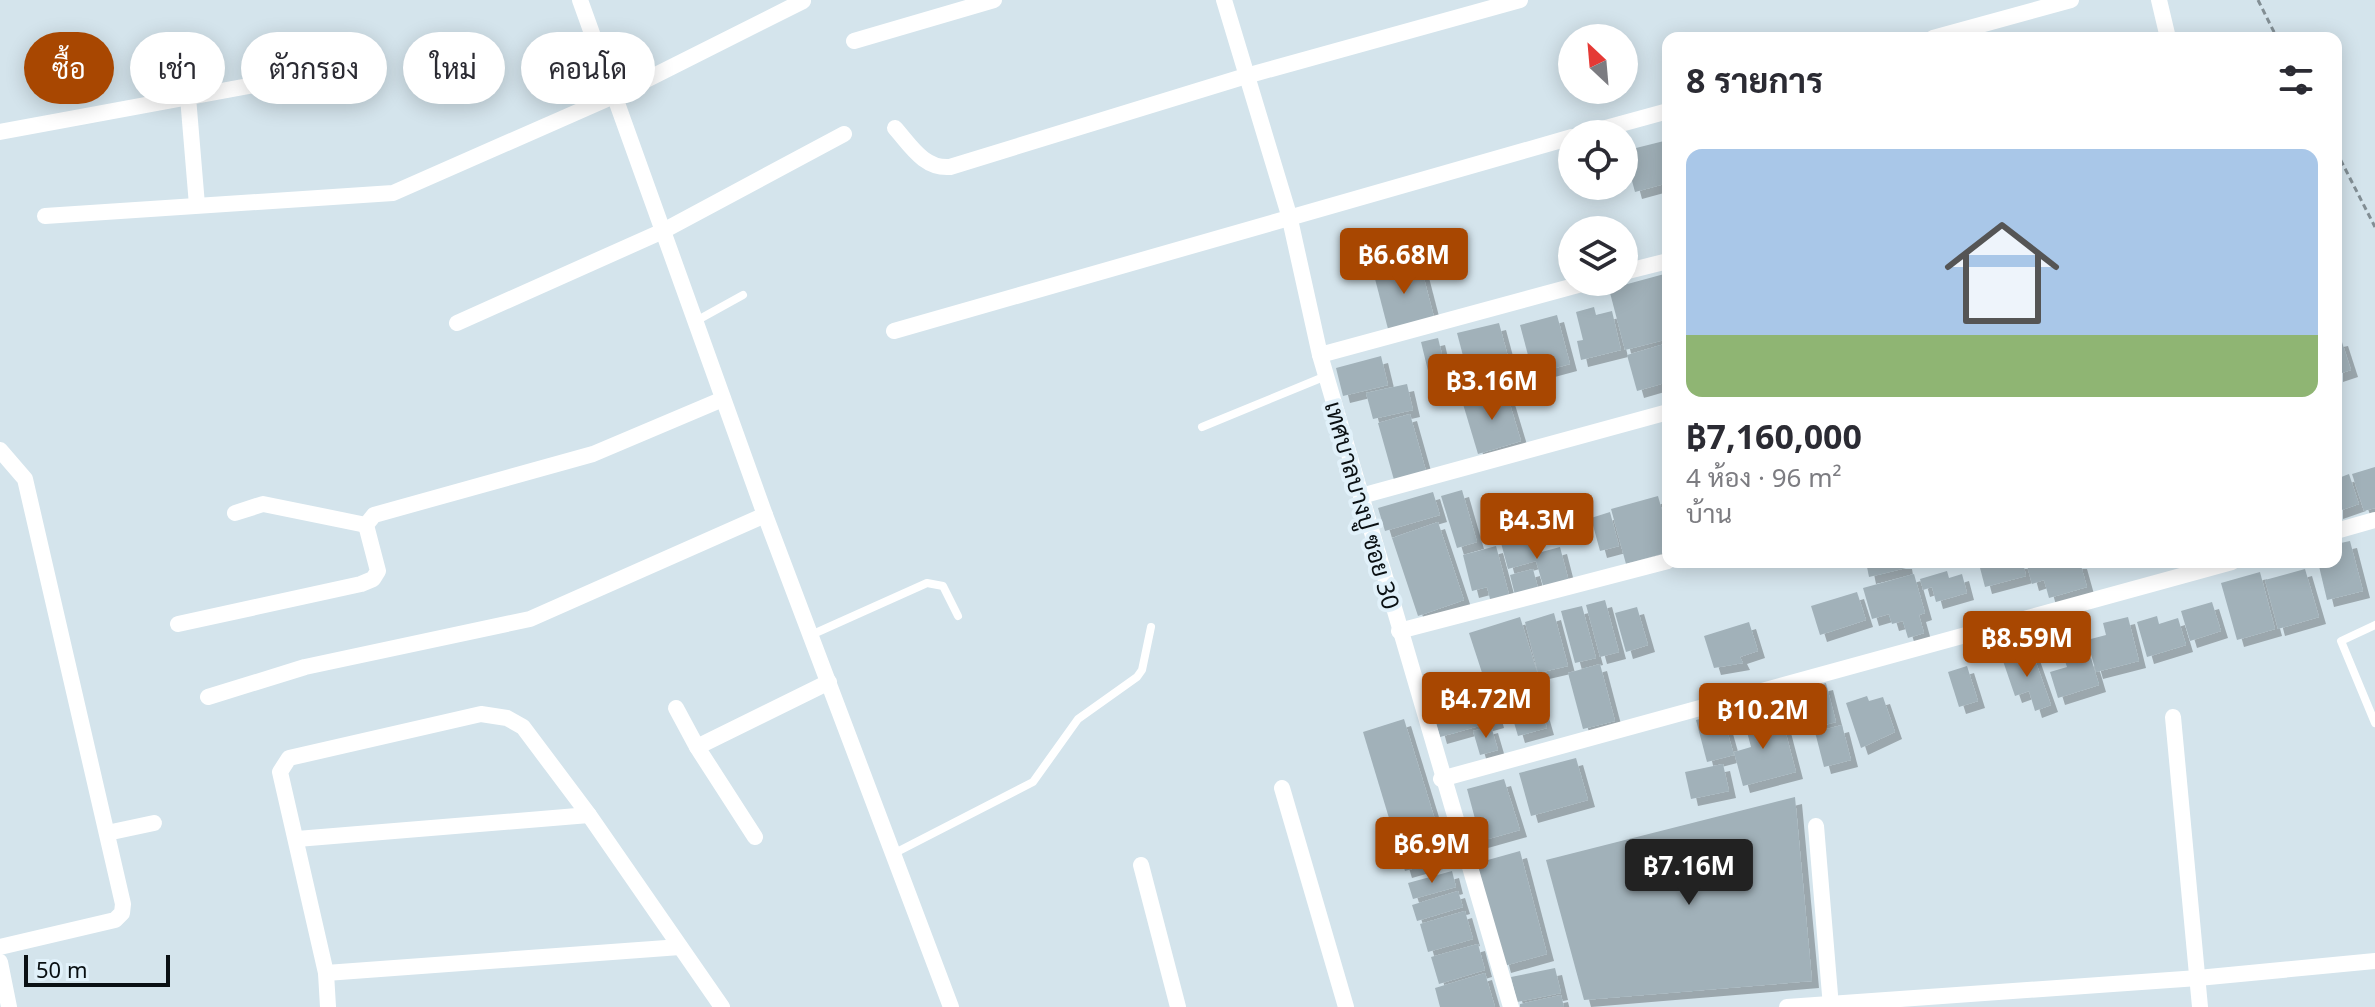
<!DOCTYPE html>
<html lang="th">
<head>
<meta charset="utf-8">
<style>
	:root { --surface:#fff; --page:#f2f2f3; --text:#2b2b33; --muted:#7c7c81; --line:#e1e1e2; --accent:#a84701 }
	body { margin:0; font-family:"Noto Sans",Sarabun,sans-serif; background:var(--page); color:var(--text); height:100vh; display:flex; flex-direction:column; font-size:30px; white-space:nowrap }
	* { box-sizing:border-box; margin:0 }
	p { font-size:26px; color:var(--muted) }
	.icon { flex:none; width:44px; height:44px; fill:none; stroke:currentColor; stroke-width:2; stroke-linecap:round; stroke-linejoin:round }
	.map { position:relative; flex:1; overflow:hidden }
	.sheet { position:absolute; left:1662px; top:32px; width:680px; height:536px; display:flex; flex-direction:column; background:var(--surface); border-radius:16px; box-shadow:0 4px 20px #0003 }
	.sheet>* { flex:none }
	.guide { position:absolute; left:24px; top:32px; width:760px; height:72px; display:flex; gap:16px }
	.needle { width:52px; rotate:334deg }
	.controls { position:absolute; left:1558px; top:24px; display:grid; gap:16px }
	.controls a { display:grid; place-items:center; width:80px; height:80px; border-radius:50%; background:var(--surface); box-shadow:0 4px 20px #0003; font-size:40px }
	.scale { position:absolute; left:24px; bottom:20px; width:146px; box-sizing:border-box; padding-left:8px; border:4px solid #0a1013; border-top:0; font-size:22px; line-height:28px; white-space:nowrap; color:#0a1013; -webkit-text-stroke:6px #e1f1fa; paint-order:stroke }
	.price { position:absolute; translate:-50% -68px; padding:0 18px; border-radius:8px; background:var(--accent); color:#fff; font-size:26px; line-height:52px; filter:drop-shadow(0 2px 4px #0008) }
	.price::after { content:''; position:absolute; left:50%; top:48px; width:24px; height:18px; margin-left:-12px; background:inherit; clip-path:polygon(0 0,100% 0,50% 100%) }
	.price.current { background:#222; color:#fff }
	ul { padding:0; list-style:none }
	li { display:grid; align-content:center; gap:16px; height:424px; padding:0 24px }
	li+li { border-top:2px solid var(--line) }
	li span { display:grid; place-items:center; height:248px; border-radius:16px; color:#555 }
	li>.icon { margin-inline-start:auto }
	span .icon { width:144px; height:144px; fill:#fffc; stroke-width:1 }
	li b { font-size:34px }
	h2 { display:flex; justify-content:space-between; align-items:center; height:96px; padding:0 24px; font-size:34px }
	.tag { padding:0 28px; border-radius:36px; background:var(--surface); box-shadow:0 4px 20px #0003; font-size:28px; line-height:72px }
	.tag.current { background:var(--accent); color:#fff }
	.map>svg:first-child { display:block }
	.building { fill:#a1b1b9; filter:url(#shadow) }
	.lines { fill:none; stroke-linecap:round; stroke-linejoin:round }
	.path { stroke:#828e94; stroke-width:3; stroke-dasharray:6 4; stroke-linecap:butt }
	.service { stroke:#fff; stroke-width:8 }
	.minor { stroke:#fff; stroke-width:16 }
	.labels { text-anchor:middle; dominant-baseline:central; stroke-width:8; stroke-linejoin:round; paint-order:stroke }
	.street-label { font-size:24px; fill:#0a1013; stroke:#e1f1fa }
</style>
</head>
<body>
<div class="map">
<svg width="2375" height="1007" viewBox="0 0 2375 1007">
	<defs>
		<filter id="shadow"><feDropShadow dx="7" dy="7" stdDeviation="0" flood-color="#0004"/></filter>
	</defs>
	<rect width="100%" height="100%" fill="#d4e4ec"/>
	<!-- building -->
	<g class="building">
		<polygon points="1668,140 1668,183 1635,192 1624,151"/>
		<polygon points="1420,263 1434,317 1388,329 1374,275"/>
		<polygon points="1668,273 1668,339 1625,350 1609,289"/>
		<polygon points="1594,307 1596,315 1612,311 1621,350 1581,360 1577,341 1583,340 1576,312"/>
		<polygon points="1557,315 1570,364 1533,374 1520,325"/>
		<polygon points="1499,323 1514,379 1472,390 1457,333"/>
		<polygon points="1438,338 1449,383 1432,387 1421,342"/>
		<polygon points="2341,339 2351,370 2336,375 2336,340"/>
		<polygon points="1668,343 1668,382 1637,391 1627,355"/>
		<polygon points="1381,356 1388,385 1343,396 1336,368"/>
		<polygon points="1407,384 1413,410 1373,419 1366,393"/>
		<polygon points="1506,391 1521,441 1478,454 1463,404"/>
		<polygon points="1410,414 1426,471 1394,480 1378,423"/>
		<polygon points="2375,467 2375,508 2364,511 2352,474"/>
		<polygon points="2349,474 2359,504 2336,512 2336,479"/>
		<polygon points="1462,490 1477,542 1457,548 1441,496"/>
		<polygon points="1433,492 1440,515 1385,531 1378,508"/>
		<polygon points="1658,496 1668,532 1668,552 1626,564 1611,509"/>
		<polygon points="1610,512 1619,546 1600,551 1591,518"/>
		<polygon points="1438,522 1464,600 1418,616 1392,538"/>
		<polygon points="1529,535 1534,554 1560,547 1569,582 1544,589 1536,561 1508,569 1501,543"/>
		<polygon points="2350,541 2363,591 2327,600 2318,562 2336,562 2336,544"/>
		<polygon points="1496,546 1510,598 1491,603 1487,587 1472,591 1463,555"/>
		<polygon points="1866,562 1905,562 1906,568 1869,577"/>
		<polygon points="1987,562 2023,562 2026,576 1985,587 1979,564"/>
		<polygon points="2026,562 2080,562 2087,587 2049,598 2044,580 2032,584"/>
		<polygon points="1533,569 1538,588 1515,595 1510,575"/>
		<polygon points="2305,569 2319,617 2278,629 2265,580"/>
		<polygon points="1947,571 1949,578 1962,574 1967,593 1936,602 1932,587 1923,590 1920,579"/>
		<polygon points="2260,572 2275,629 2237,640 2221,583"/>
		<polygon points="1914,574 1925,613 1919,615 1924,633 1908,638 1903,621 1892,624 1889,614 1872,619 1863,588"/>
		<polygon points="1857,592 1866,620 1820,635 1811,606"/>
		<polygon points="1605,600 1619,652 1600,657 1586,605"/>
		<polygon points="2212,602 2221,631 2190,641 2181,611"/>
		<polygon points="1582,606 1596,658 1575,663 1561,611"/>
		<polygon points="1637,607 1648,645 1626,652 1615,613"/>
		<polygon points="1554,613 1568,666 1538,673 1525,622"/>
		<polygon points="2157,616 2159,624 2178,618 2186,645 2147,657 2137,622"/>
		<polygon points="1520,617 1538,675 1488,691 1469,633"/>
		<polygon points="2128,617 2139,661 2096,672 2087,640 2106,635 2103,623"/>
		<polygon points="1749,622 1758,651 1740,657 1743,663 1714,668 1704,636"/>
		<polygon points="2032,651 2051,705 2035,711 2029,691 2015,696 2003,661"/>
		<polygon points="2083,656 2085,660 2091,658 2099,685 2058,698 2050,672 2067,667 2065,661"/>
		<polygon points="1600,664 1615,721 1583,729 1568,673"/>
		<polygon points="1967,666 1978,701 1959,707 1948,672"/>
		<polygon points="1826,683 1836,722 1813,728 1803,689"/>
		<polygon points="1536,690 1547,728 1518,736 1507,699"/>
		<polygon points="1489,691 1497,721 1440,737 1432,708"/>
		<polygon points="1867,696 1869,701 1883,697 1895,732 1861,748 1846,703"/>
		<polygon points="1759,705 1766,731 1784,726 1796,772 1743,786 1734,752 1751,747 1741,709"/>
		<polygon points="1722,713 1734,755 1707,762 1696,720"/>
		<polygon points="1404,719 1447,859 1405,871 1363,732"/>
		<polygon points="1842,725 1851,760 1824,767 1815,732"/>
		<polygon points="1491,726 1498,750 1480,755 1473,731"/>
		<polygon points="1576,758 1588,800 1531,816 1519,773"/>
		<polygon points="1723,764 1729,791 1691,799 1685,772"/>
		<polygon points="1504,779 1520,830 1481,841 1467,789"/>
		<polygon points="1795,797 1812,981 1584,1000 1546,860"/>
		<polygon points="1520,851 1547,954 1504,966 1477,863"/>
		<polygon points="1452,871 1456,887 1413,899 1408,883"/>
		<polygon points="1458,891 1463,907 1417,921 1412,905"/>
		<polygon points="1465,911 1473,939 1428,952 1420,924"/>
		<polygon points="1478,944 1485,970 1439,984 1431,957"/>
		<polygon points="1555,968 1561,993 1517,1002 1511,977"/>
		<polygon points="1485,973 1495,1007 1440,1007 1435,988"/>
		<polygon points="1561,995 1564,1007 1520,1007 1520,1004"/>
	</g>
	<g class="lines">
		<!-- path -->
		<g class="path">
			<polyline points="2258,0 2277,38"/>
			<polyline points="2336,151 2375,227"/>
		</g>
		<!-- service -->
		<g class="service">
			<polyline points="696,321 743,295"/>
			<polyline points="1202,427 1326,376"/>
			<polyline points="2375,625 2341,641 2375,723"/>
			<polyline points="811,635 927,583 943,586 958,616"/>
			<polyline points="891,855 1033,782 1078,719 1137,677 1142,670 1151,627"/>
		</g>
		<!-- minor -->
		<g class="minor">
			<polyline points="580,0 765,515 951,1007"/>
			<polyline points="1224,0 1289,215 1320,355 1511,1007"/>
			<polyline points="2159,0 2168,38"/>
			<polyline points="1933,38 2071,0"/>
			<polyline points="854,41 994,0"/>
			<polyline points="188,97 197,205"/>
			<path d="M895,128C911,146 924,169 950,167L1246,76L1520,0"/>
			<polyline points="0,132 340,69"/>
			<polyline points="1584,134 1668,111"/>
			<polyline points="45,216 393,193 616,95 803,1"/>
			<polyline points="1624,272 1668,261"/>
			<polyline points="457,323 663,231 844,134"/>
			<polyline points="894,331 1572,137"/>
			<polyline points="1320,355 1589,282"/>
			<polyline points="0,450 25,479 123,904 122,913 115,920 0,947"/>
			<polyline points="1361,496 1668,412"/>
			<polyline points="235,513 263,504 366,525"/>
			<polyline points="2336,531 2375,520"/>
			<polyline points="178,624 361,584 373,579 378,571 366,525 374,515 593,454 723,399"/>
			<polyline points="1399,631 1668,561"/>
			<polyline points="208,697 305,667 530,619 765,515"/>
			<polyline points="676,708 697,747"/>
			<polyline points="2173,717 2200,1007"/>
			<polyline points="1441,779 2232,562"/>
			<polyline points="1282,788 1346,1007"/>
			<polyline points="1816,826 1831,1007"/>
			<polyline points="107,833 154,823"/>
			<polyline points="755,837 697,747 829,682"/>
			<polyline points="297,839 589,815"/>
			<polyline points="1141,865 1178,1007"/>
			<polyline points="0,962 9,1007"/>
			<polyline points="326,973 680,947"/>
			<polyline points="328,1007 326,973 280,772 289,758 481,714 507,718 523,727 589,815 722,1007"/>
			<polyline points="1787,1007 2198,978 2375,961"/>
		</g>
	</g>
	<g class="labels">
		<!-- street labels -->
		<g class="street-label">
			<text transform="translate(1363 505) rotate(74)">เทศบาลบางปู ซอย 30</text>
		</g>
	</g>
</svg>
<div class="controls">
<a><svg class="needle" viewBox="-14 -14 28 28"><path d="M0-13l5 13h-10z" fill="#e53935"/><path d="M0 13l5-13h-10z" fill="#7c7c81"/></svg></a>
<a><svg class="icon" aria-label="locate" viewBox="0 0 24 24"><circle cx="12" cy="12" r="6"/><path d="M12 2v4M12 18v4M2 12h4M18 12h4"/></svg></a>
<a><svg class="icon" aria-label="layers" viewBox="0 0 24 24"><path d="M12 4l9 5-9 5-9-5zM3 14l9 5 9-5"/></svg></a>
</div>
<div class="scale">50 m</div>
<b class="price" style="left:1404px;top:296px">฿6.68M</b>
<b class="price" style="left:1492px;top:422px">฿3.16M</b>
<b class="price" style="left:1537px;top:561px">฿4.3M</b>
<b class="price" style="left:2027px;top:679px">฿8.59M</b>
<b class="price" style="left:1486px;top:740px">฿4.72M</b>
<b class="price" style="left:1763px;top:751px">฿10.2M</b>
<b class="price" style="left:1432px;top:885px">฿6.9M</b>
<b class="price current" style="left:1689px;top:907px">฿7.16M</b>
<div class="guide">
<a class="tag current">ซื้อ</a>
<a class="tag">เช่า</a>
<a class="tag">ตัวกรอง</a>
<a class="tag">ใหม่</a>
<a class="tag">คอนโด</a>
</div>
<section class="sheet">
<h2>8 รายการ<svg class="icon" aria-label="filters" viewBox="0 0 24 24"><path d="M4 7h16M4 17h16"/><circle cx="9" cy="7" r="2"/><circle cx="15" cy="17" r="2"/></svg></h2>
<ul>
<li><span style="background:linear-gradient(#a9c7e8 75%,#8fb573 0)"><svg class="icon" aria-label="home" viewBox="0 0 24 24"><path d="M3 11l9-7 9 7M6 9v11h12V9"/></svg></span><div><b>฿7,160,000</b><p>4 ห้อง · 96 m²</p><p>บ้าน</p></div></li>
</ul>
</section>
</div>
</body>
</html>
